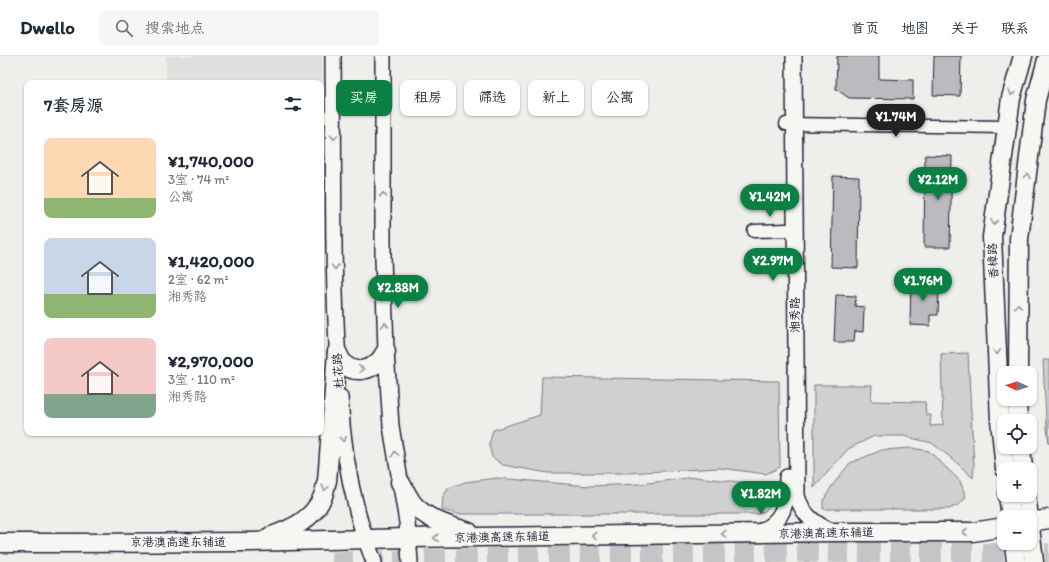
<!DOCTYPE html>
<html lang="zh">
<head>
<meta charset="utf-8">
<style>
	:root { --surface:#fff; --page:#f6f6f7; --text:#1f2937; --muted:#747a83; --line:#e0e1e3; --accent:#0b8043 }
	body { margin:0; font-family:Itim,"LXGW WenKai TC",sans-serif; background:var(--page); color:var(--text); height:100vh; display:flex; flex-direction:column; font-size:15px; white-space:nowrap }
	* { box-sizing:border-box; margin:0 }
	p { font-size:13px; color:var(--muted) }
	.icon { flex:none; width:22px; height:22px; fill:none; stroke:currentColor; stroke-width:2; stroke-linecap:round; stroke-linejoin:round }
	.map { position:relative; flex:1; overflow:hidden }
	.sheet { position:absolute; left:24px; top:24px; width:300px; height:356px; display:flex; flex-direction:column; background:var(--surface); border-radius:8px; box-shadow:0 1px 3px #0004 }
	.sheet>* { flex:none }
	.banner { position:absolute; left:336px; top:24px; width:380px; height:36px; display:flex; gap:8px }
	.needle { width:26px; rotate:274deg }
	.buttons { position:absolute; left:997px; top:310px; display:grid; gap:8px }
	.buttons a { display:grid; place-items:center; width:40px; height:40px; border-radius:8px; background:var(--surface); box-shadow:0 1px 3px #0004; font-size:20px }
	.price { position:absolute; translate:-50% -34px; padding:0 9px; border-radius:14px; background:var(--accent); color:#fff; font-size:13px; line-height:26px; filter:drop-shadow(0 1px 2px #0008) }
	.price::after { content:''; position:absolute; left:50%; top:24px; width:12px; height:9px; margin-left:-6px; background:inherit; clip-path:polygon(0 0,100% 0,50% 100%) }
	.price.on { background:#222; color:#fff }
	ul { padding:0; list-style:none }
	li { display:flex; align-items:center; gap:12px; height:100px; padding:0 20px }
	li span { display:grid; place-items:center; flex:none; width:112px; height:80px; border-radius:8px; color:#555 }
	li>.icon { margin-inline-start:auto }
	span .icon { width:48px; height:48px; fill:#fffc; stroke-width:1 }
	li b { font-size:17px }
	h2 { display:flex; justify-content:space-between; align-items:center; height:48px; padding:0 20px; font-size:17px }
	.tag { padding:0 14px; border-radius:8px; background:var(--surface); box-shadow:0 1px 3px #0004; font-size:14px; line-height:36px }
	.tag.on { background:var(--accent); color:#fff }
	header { display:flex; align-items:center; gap:24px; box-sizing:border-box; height:56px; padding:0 20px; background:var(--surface); border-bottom:1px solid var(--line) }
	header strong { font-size:19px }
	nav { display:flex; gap:22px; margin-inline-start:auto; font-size:14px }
	.search { width:280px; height:36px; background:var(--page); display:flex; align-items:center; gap:10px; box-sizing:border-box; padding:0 14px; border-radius:8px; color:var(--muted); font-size:15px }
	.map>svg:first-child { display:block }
	.built { fill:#dfdfde }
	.green { fill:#d0d0d1; stroke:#797986 }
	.building { fill:#bbbbbf; stroke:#22223b }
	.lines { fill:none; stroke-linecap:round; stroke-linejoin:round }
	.motorway-tunnel { stroke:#c5c5c8; stroke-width:21; stroke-dasharray:21 10; stroke-linecap:butt }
	.minor-casing { stroke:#22223b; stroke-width:15 }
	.tertiary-casing { stroke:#22223b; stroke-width:18 }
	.primary-casing { stroke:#22223b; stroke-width:21 }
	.minor { stroke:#f6f6f2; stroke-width:12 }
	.tertiary { stroke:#f6f6f2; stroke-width:15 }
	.primary { stroke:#f6f6f2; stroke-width:18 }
	.oneway { stroke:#9797a0 }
	.labels { text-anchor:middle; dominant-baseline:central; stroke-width:3; stroke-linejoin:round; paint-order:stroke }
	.street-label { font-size:12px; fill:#22223b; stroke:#f6f6f2 }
</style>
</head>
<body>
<header>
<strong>Dwello</strong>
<div class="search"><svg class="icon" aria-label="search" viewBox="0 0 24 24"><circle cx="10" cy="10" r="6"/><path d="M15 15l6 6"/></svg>搜索地点</div>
<nav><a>首页</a><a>地图</a><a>关于</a><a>联系</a></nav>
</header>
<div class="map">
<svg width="1049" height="506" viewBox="0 0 1049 506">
	<rect width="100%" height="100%" fill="#eeeeeb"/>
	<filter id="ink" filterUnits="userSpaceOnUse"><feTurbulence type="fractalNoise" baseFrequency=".025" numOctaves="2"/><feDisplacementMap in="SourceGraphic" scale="8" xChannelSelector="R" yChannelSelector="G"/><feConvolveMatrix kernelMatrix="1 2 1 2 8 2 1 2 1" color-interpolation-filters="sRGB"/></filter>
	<g filter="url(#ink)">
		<!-- built -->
		<polygon class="built" points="166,0 322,0 323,38 321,40 321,27 166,27"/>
		<!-- green -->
		<g class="green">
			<polygon points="968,297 970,339 974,410 973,422 956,406 932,387 903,380 874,380 848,393 814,432 814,329 872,329 871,345 925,346 926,359 931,359 930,370 943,369 941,298"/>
			<polygon points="1043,304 1049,304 1049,388 1046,363"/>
			<polygon points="542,321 779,325 780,411 766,418 720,412 626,417 548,417 503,409 492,401 489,389 493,374 540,359"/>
			<polygon points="912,392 929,395 960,425 966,441 960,448 949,453 823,453 823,445 832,430 850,407 882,394"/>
			<path d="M695,421L748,427L767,430C770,435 774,440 771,447C770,450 767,452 765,455L758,458H458L442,454L443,440L449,432L465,426L497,422L589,430L640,428Z"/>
		</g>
		<!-- building -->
		<g class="building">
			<polygon points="837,0 879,0 879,23 913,24 913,43 849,42 836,33"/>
			<polygon points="934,0 961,0 960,40 933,39"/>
			<polygon points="925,99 952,100 950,191 924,191"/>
			<polygon points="833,120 859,121 858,212 831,211"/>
			<polygon points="911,223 931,224 931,234 939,234 938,259 930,259 930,270 910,269"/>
			<polygon points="836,239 856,240 855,250 864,251 863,276 855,275 854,286 834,286"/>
		</g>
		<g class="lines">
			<!-- motorway-tunnel -->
			<polyline class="motorway-tunnel" points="332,506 802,496 1049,498"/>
			<!-- minor casing -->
			<g class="minor-casing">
				<g id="minor">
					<polyline points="321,61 334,61"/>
					<polyline points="786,68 1007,71"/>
					<polyline points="754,175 787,174"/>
				</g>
			</g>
			<!-- tertiary casing -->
			<g class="tertiary-casing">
				<g id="tertiary">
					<path d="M333,0C334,102 332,205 338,307"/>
					<polyline points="383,0 383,201 386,295 391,370 407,466 410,506"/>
					<path d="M794,0L797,440C803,460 815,468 833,476"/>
					<path d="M340,341C342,382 348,422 359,462C363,477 369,492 374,506"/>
					<path d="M756,478C784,465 787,450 787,421"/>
				</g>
			</g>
			<!-- primary casing -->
			<g class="primary-casing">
				<g id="primary">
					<path d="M337,296C339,300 341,305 345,309C355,318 371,314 379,305C382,302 384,298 386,295"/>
					<polyline points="1018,317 1019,183 1036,44 1048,0"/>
					<polyline points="1017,343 1018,365"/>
					<polyline points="1021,391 1023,413"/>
					<polyline points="1005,413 1000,364 992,181 1011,42 1023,0"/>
					<path d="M400,426C404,433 408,441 413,448C427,464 450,470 469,476"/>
					<polyline points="1008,439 1011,461"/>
					<polyline points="1026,439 1029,461"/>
					<polyline points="1030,466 1049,463"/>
					<polyline points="1030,471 1034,506"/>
					<path d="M269,481C292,473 313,464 323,440C325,435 325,430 327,425L337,296"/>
					<polyline points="0,487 70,487 250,486 408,482 833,476 973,476 1004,471"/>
					<polyline points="1014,487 1016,506"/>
				</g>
			</g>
			<!-- minor -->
			<use href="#minor" class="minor"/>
			<!-- tertiary -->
			<use href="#tertiary" class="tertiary"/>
			<!-- primary -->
			<use href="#primary" class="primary"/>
		</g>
		<!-- one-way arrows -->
		<defs><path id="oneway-chevron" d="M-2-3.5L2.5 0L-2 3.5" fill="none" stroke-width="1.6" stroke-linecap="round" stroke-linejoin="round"/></defs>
		<g class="oneway">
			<use href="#oneway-chevron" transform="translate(1012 37) rotate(105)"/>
			<use href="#oneway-chevron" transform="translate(334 81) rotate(90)"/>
			<use href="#oneway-chevron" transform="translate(1027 120) rotate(-83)"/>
			<use href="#oneway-chevron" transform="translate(383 139) rotate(-90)"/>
			<use href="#oneway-chevron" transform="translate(994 166) rotate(98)"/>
			<use href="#oneway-chevron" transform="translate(335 211) rotate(89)"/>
			<use href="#oneway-chevron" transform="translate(1018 250) rotate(-89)"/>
			<use href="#oneway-chevron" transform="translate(385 269) rotate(-92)"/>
			<use href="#oneway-chevron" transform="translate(997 296) rotate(87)"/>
			<use href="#oneway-chevron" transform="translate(361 313) rotate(-5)"/>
			<use href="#oneway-chevron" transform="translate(343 383) rotate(84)"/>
			<use href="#oneway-chevron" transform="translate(395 398) rotate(-98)"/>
			<use href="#oneway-chevron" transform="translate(325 432) rotate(105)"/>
			<use href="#oneway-chevron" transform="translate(965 476) rotate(180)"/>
			<use href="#oneway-chevron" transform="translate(724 478) rotate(179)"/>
			<use href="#oneway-chevron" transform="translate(594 480) rotate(179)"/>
			<use href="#oneway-chevron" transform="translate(436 482) rotate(179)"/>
		</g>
	</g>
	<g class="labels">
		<!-- street labels -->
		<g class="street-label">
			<text transform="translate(993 205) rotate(-93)">香樟路</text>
			<text transform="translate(795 259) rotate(-90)">湘秀路</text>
			<text transform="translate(338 315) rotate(-93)">杜花路</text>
			<text transform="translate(826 477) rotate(-1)">京港澳高速东辅道</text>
			<text transform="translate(502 481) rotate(-1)">京港澳高速东辅道</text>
			<text x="178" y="486">京港澳高速东辅道</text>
		</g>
	</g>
</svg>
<div class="buttons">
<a><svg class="needle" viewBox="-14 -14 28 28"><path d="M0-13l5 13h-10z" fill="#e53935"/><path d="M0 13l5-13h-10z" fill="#747a83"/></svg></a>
<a><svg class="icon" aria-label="locate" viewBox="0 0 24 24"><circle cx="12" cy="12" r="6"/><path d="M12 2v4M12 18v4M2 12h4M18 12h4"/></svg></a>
<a>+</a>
<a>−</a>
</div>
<b class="price on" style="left:896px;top:82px">¥1.74M</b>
<b class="price" style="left:938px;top:145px">¥2.12M</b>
<b class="price" style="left:770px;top:162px">¥1.42M</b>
<b class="price" style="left:773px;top:226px">¥2.97M</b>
<b class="price" style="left:923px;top:246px">¥1.76M</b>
<b class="price" style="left:398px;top:253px">¥2.88M</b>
<b class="price" style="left:761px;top:459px">¥1.82M</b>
<div class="banner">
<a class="tag on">买房</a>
<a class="tag">租房</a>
<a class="tag">筛选</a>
<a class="tag">新上</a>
<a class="tag">公寓</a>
</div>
<section class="sheet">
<h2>7套房源<svg class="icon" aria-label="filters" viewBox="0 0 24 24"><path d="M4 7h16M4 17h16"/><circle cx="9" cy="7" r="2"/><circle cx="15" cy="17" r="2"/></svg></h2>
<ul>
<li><span style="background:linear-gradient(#ffd9b3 75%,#8fb573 0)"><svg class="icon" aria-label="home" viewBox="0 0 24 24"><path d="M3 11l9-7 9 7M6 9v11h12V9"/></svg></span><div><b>¥1,740,000</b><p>3室 · 74 m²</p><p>公寓</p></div></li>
<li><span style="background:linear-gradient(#c9d6e8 70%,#8fb573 0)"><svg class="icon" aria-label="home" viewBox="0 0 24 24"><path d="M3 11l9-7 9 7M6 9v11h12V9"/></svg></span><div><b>¥1,420,000</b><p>2室 · 62 m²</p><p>湘秀路</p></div></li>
<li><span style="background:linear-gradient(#f6c9c9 70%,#7fa58c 0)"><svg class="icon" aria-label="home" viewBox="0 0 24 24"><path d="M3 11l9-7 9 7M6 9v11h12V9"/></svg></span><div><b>¥2,970,000</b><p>3室 · 110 m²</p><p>湘秀路</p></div></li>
</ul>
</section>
</div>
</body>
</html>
